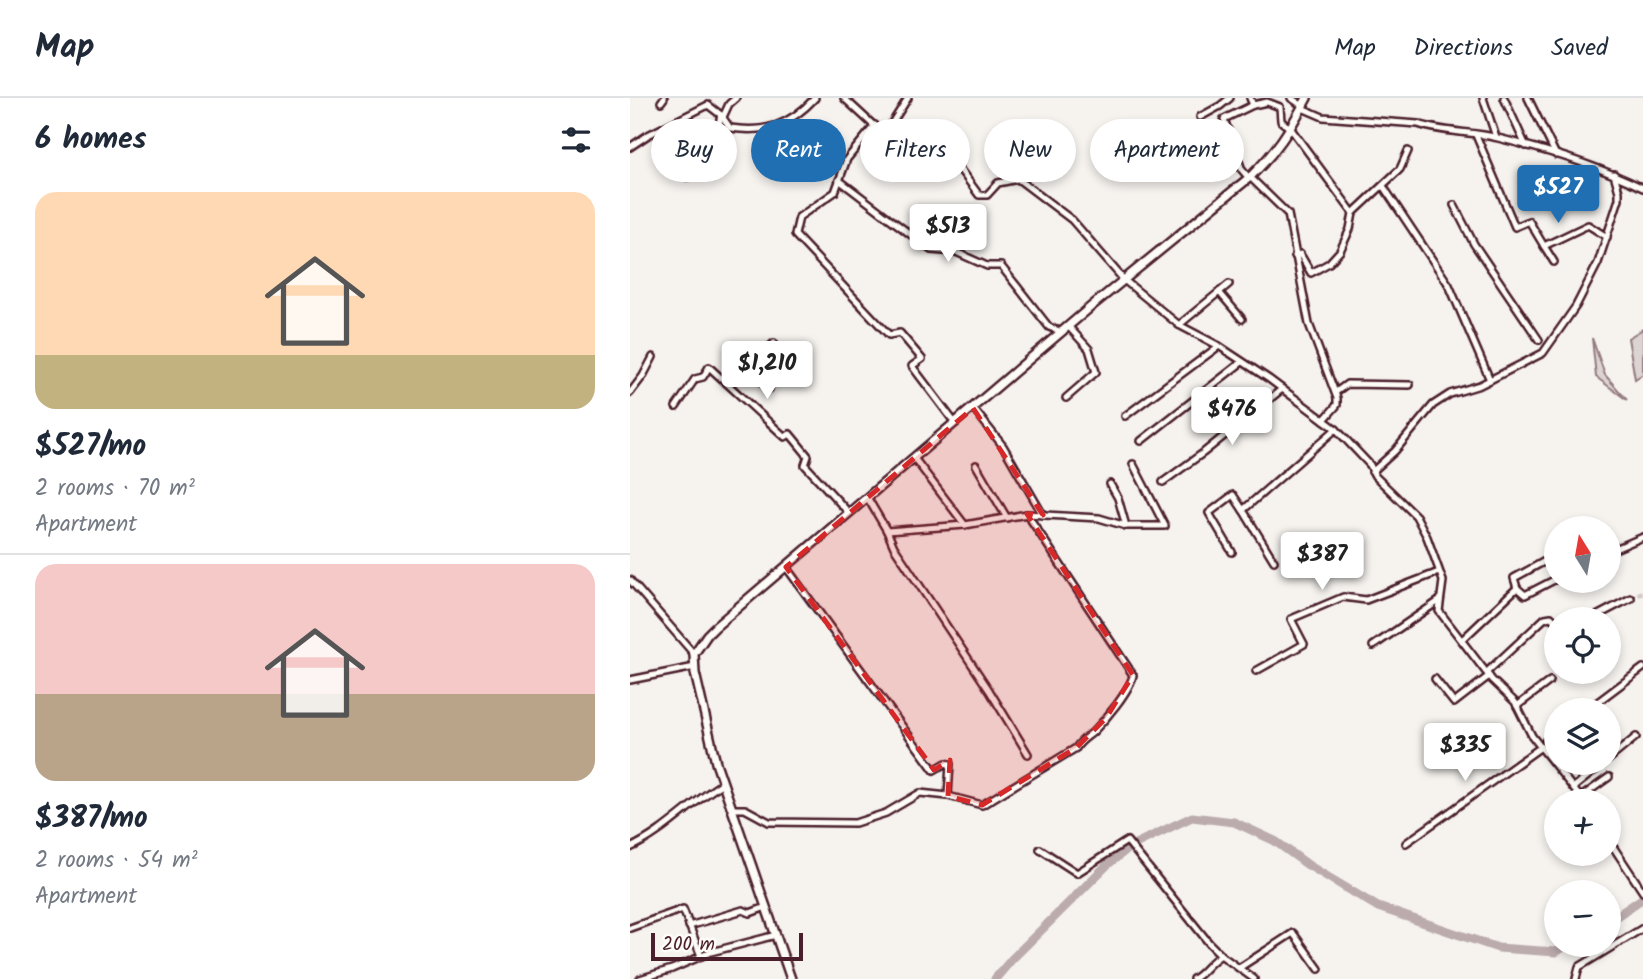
<!DOCTYPE html>
<html lang="en">
<head>
<meta charset="utf-8">
<style>
	:root { --surface:#fff; --page:#f2f2f3; --text:#1f2937; --muted:#747a83; --line:#e0e1e3; --accent:#1f6fb2 }
	body { margin:0; font-family:Kalam,sans-serif; background:var(--page); color:var(--text); height:100vh; display:flex; flex-direction:column; font-size:26px; white-space:nowrap }
	* { box-sizing:border-box; margin:0 }
	p { font-size:23px; color:var(--muted) }
	.icon { flex:none; width:38px; height:38px; fill:none; stroke:currentColor; stroke-width:2; stroke-linecap:round; stroke-linejoin:round }
	.map { position:relative; flex:1; overflow:hidden }
	.details { display:flex; flex-direction:column; background:var(--surface); width:630px }
	.details>* { flex:none }
	.hud { position:absolute; left:21px; top:21px; width:665px; height:63px; display:flex; gap:14px }
	.needle { width:46px; rotate:349deg }
	.buttons { position:absolute; left:914px; top:418px; display:grid; gap:14px }
	.buttons a { display:grid; place-items:center; width:77px; height:77px; border-radius:50%; background:var(--surface); box-shadow:0 4px 10px #0003; font-size:35px }
	.scale { position:absolute; left:21px; bottom:18px; width:152px; box-sizing:border-box; padding-left:7px; border:4px solid #4a1f2b; border-top:0; font-size:19px; line-height:24px; white-space:nowrap; color:#4a1f2b; -webkit-text-stroke:5px #fdfcf7; paint-order:stroke }
	.price { position:absolute; translate:-50% -60px; padding:0 16px; border-radius:7px; background:#fff; color:#222; font-size:23px; line-height:46px; filter:drop-shadow(0 2px 4px #0008) }
	.price::after { content:''; position:absolute; left:50%; top:42px; width:21px; height:16px; margin-left:-10px; background:inherit; clip-path:polygon(0 0,100% 0,50% 100%) }
	.price.selected { background:var(--accent); color:#fff }
	ul { padding:0; list-style:none }
	li { display:grid; align-content:center; gap:14px; height:371px; padding:0 35px }
	li+li { border-top:2px solid var(--line) }
	li span { display:grid; place-items:center; height:217px; border-radius:21px; color:#555 }
	li>.icon { margin-inline-start:auto }
	span .icon { width:126px; height:126px; fill:#fffc; stroke-width:1 }
	li b { font-size:30px }
	h2 { display:flex; justify-content:space-between; align-items:center; height:84px; padding:0 35px; font-size:30px }
	.tag { padding:0 24px; border-radius:32px; background:var(--surface); box-shadow:0 4px 10px #0003; font-size:24px; line-height:63px }
	.tag.selected { background:var(--accent); color:#fff }
	header { display:flex; align-items:center; gap:42px; box-sizing:border-box; height:98px; padding:0 35px; background:var(--surface); border-bottom:2px solid var(--line) }
	header strong { font-size:33px }
	nav { display:flex; gap:38px; margin-inline-start:auto; font-size:24px }
	main { display:flex; flex:1; min-height:0 }
	.map>svg:first-child { display:block }
	.green { fill:#dcd4d2; stroke:#937a7e; stroke-width:2 }
	.lines { fill:none; stroke-linecap:round; stroke-linejoin:round }
	.river { stroke:#bbabac; stroke-width:9 }
	.street-tunnel { stroke:#d4c9c8; stroke-width:5; stroke-dasharray:5 2.5; stroke-linecap:butt }
	.street-casing { stroke:#4a1f2b; stroke-width:10 }
	.secondary-casing { stroke:#4a1f2b; stroke-width:12 }
	.street { stroke:#fdfcf7; stroke-width:5 }
	.secondary { stroke:#fdfcf7; stroke-width:7 }
	.marked { fill:#d62828; fill-opacity:0.2; stroke:#d62828; stroke-width:5; stroke-dasharray:14 9; stroke-linejoin:round }
</style>
</head>
<body>
<header>
<strong>Map</strong>
<nav><a>Map</a><a>Directions</a><a>Saved</a></nav>
</header>
<main>
<section class="details">
<h2>6 homes<svg class="icon" aria-label="filters" viewBox="0 0 24 24"><path d="M4 7h16M4 17h16"/><circle cx="9" cy="7" r="2"/><circle cx="15" cy="17" r="2"/></svg></h2>
<ul>
<li><span style="background:linear-gradient(#ffd9b3 75%,#c2b280 0)"><svg class="icon" aria-label="home" viewBox="0 0 24 24"><path d="M3 11l9-7 9 7M6 9v11h12V9"/></svg></span><div><b>$527/mo</b><p>2 rooms · 70 m²</p><p>Apartment</p></div></li>
<li><span style="background:linear-gradient(#f6c9c9 60%,#b9a48a 0)"><svg class="icon" aria-label="home" viewBox="0 0 24 24"><path d="M3 11l9-7 9 7M6 9v11h12V9"/></svg></span><div><b>$387/mo</b><p>2 rooms · 54 m²</p><p>Apartment</p></div></li>
</ul>
</section>
<div class="map">
<svg width="1013" height="881" viewBox="0 0 1013 881">
	<rect width="100%" height="100%" fill="#f6f3ef"/>
	<filter id="ink" filterUnits="userSpaceOnUse"><feTurbulence type="fractalNoise" baseFrequency=".0143" numOctaves="2"/><feDisplacementMap in="SourceGraphic" scale="14" xChannelSelector="R" yChannelSelector="G"/><feConvolveMatrix kernelMatrix="1 2 1 2 8 2 1 2 1" color-interpolation-filters="sRGB"/></filter>
	<g filter="url(#ink)">
		<!-- green -->
		<g class="green">
			<polygon points="1013,231 1013,276 1005,281 998,240"/>
			<polygon points="962,240 975,277 997,302 966,279"/>
		</g>
		<g class="lines">
			<!-- river -->
			<g class="river">
				<polyline points="978,824 1013,800"/>
				<polyline points="365,881 382,861 477,767 501,748 562,719 604,724 645,743 678,767 748,809 868,850 926,854 937,847"/>
			</g>
			<!-- street-tunnel -->
			<polyline class="street-tunnel" points="1001,500 1013,494"/>
			<!-- street casing -->
			<g class="street-casing">
				<g id="street">
					<polyline points="214,0 265,47 285,52 317,54 349,97 357,97 368,85 388,81 442,122 494,182 549,227 589,248 639,281 706,331 740,367 745,378 786,418 797,439 813,483 809,513 862,582 885,604 902,638 954,704"/>
					<polyline points="661,0 673,8"/>
					<polyline points="853,0 866,39"/>
					<polyline points="874,0 896,48"/>
					<polyline points="898,0 926,57"/>
					<polyline points="31,4 34,0"/>
					<polyline points="623,7 637,4 650,9 651,23 661,31 723,115"/>
					<path d="M672,10L693,19L788,26C814,35 842,33 868,40C917,52 968,68 1013,90"/>
					<polyline points="93,19 99,6 106,0"/>
					<polyline points="570,19 590,8 600,0"/>
					<polyline points="245,27 217,61 205,94 169,119 165,137 259,237 270,235 292,261 282,268 325,325"/>
					<polyline points="252,34 262,25 278,0"/>
					<polyline points="846,37 885,129 899,123 914,148"/>
					<path d="M0,49L18,37L78,7L91,17L100,30C136,35 159,28 185,0"/>
					<path d="M57,79C51,50 73,53 86,34C89,30 89,23 91,17"/>
					<polyline points="620,79 658,116 679,226 707,300 707,307 694,322"/>
					<polyline points="619,80 612,72 594,21 623,7 620,0"/>
					<polyline points="209,82 301,152 326,154 357,168 371,168 419,229 432,234"/>
					<polyline points="753,88 819,187 860,282"/>
					<polyline points="824,107 844,146 909,242"/>
					<polyline points="665,158 670,156 681,175 699,165 710,153 720,131 723,115 770,71 778,53"/>
					<polyline points="924,164 914,148 958,127 977,139"/>
					<polyline points="589,194 612,221"/>
					<polyline points="549,227 599,186"/>
					<polyline points="137,252 156,273"/>
					<polyline points="119,270 139,291"/>
					<polyline points="100,286 144,245"/>
					<polyline points="706,294 717,286 780,287"/>
					<polyline points="0,295 13,278 23,259"/>
					<polyline points="436,300 466,274 459,251 438,228"/>
					<polyline points="46,309 65,281 73,279 79,269 155,339 160,336 178,358 175,367 219,415"/>
					<polyline points="343,310 373,348 413,417"/>
					<polyline points="495,318 589,248"/>
					<polyline points="511,343 612,264"/>
					<polyline points="284,360 335,427"/>
					<polyline points="346,367 377,420"/>
					<polyline points="742,374 765,353 803,307 820,296 850,287 913,255 946,208 968,165 989,101 989,94 984,76"/>
					<polyline points="533,384 573,355 652,291"/>
					<polyline points="480,386 488,400 496,428"/>
					<polyline points="237,399 257,433 264,449 359,592 398,656"/>
					<polyline points="613,412 644,463"/>
					<polyline points="257,433 335,427 397,416 469,420 496,428 535,428 503,366"/>
					<polyline points="602,454 579,415 603,397 613,412 706,331"/>
					<polyline points="978,454 1013,439"/>
					<path d="M156,469L304,672L316,665L320,666L318,698L352,707L446,650C451,642 456,640 463,634C475,622 500,593 503,577L397,416"/>
					<polyline points="0,482 64,556"/>
					<polyline points="887,490 884,480 926,457"/>
					<polyline points="959,522 1001,500"/>
					<polyline points="832,542 887,490 895,497 926,481"/>
					<polyline points="743,548 809,503"/>
					<polyline points="626,573 674,546 661,521 713,499 736,502 809,474"/>
					<polyline points="857,574 915,520 921,519 926,524"/>
					<polyline points="805,581 824,605 859,578"/>
					<polyline points="0,582 65,569"/>
					<polyline points="887,608 920,583"/>
					<polyline points="957,612 1013,570"/>
					<polyline points="916,642 926,635"/>
					<polyline points="978,662 1006,639"/>
					<polyline points="944,689 974,665"/>
					<polyline points="951,699 979,679"/>
					<polyline points="102,711 115,711 139,724 225,725 256,715 290,695 318,698"/>
					<polyline points="978,741 1013,794"/>
					<polyline points="776,745 911,649"/>
					<path d="M0,750C35,734 60,705 93,685"/>
					<polyline points="410,751 447,775 497,743 579,845 592,858 624,881"/>
					<polyline points="59,828 113,812 120,815 136,809"/>
					<polyline points="0,830 53,811 71,858"/>
					<polyline points="609,870 663,835 689,871"/>
					<polyline points="10,881 42,871 81,854 146,837"/>
					<path d="M563,881C574,875 579,864 591,857"/>
					<polyline points="946,881 949,869 1013,830"/>
				</g>
			</g>
			<!-- secondary casing -->
			<g class="secondary-casing">
				<path id="secondary" d="M161,881L86,665L65,575L64,556L77,537L85,529L463,207L620,79C646,54 660,32 677,0"/>
			</g>
			<!-- street -->
			<use href="#street" class="street"/>
			<!-- secondary -->
			<use href="#secondary" class="secondary"/>
		</g>
	</g>
	<!-- marked area -->
	<path class="marked" d="M343,310L413,417L397,416L503,577L476,620L446,650L352,707L318,698L320,662L304,672L156,469Z"/>
</svg>
<div class="buttons">
<a><svg class="needle" viewBox="-14 -14 28 28"><path d="M0-13l5 13h-10z" fill="#e53935"/><path d="M0 13l5-13h-10z" fill="#747a83"/></svg></a>
<a><svg class="icon" aria-label="locate" viewBox="0 0 24 24"><circle cx="12" cy="12" r="6"/><path d="M12 2v4M12 18v4M2 12h4M18 12h4"/></svg></a>
<a><svg class="icon" aria-label="layers" viewBox="0 0 24 24"><path d="M12 4l9 5-9 5-9-5zM3 14l9 5 9-5"/></svg></a>
<a>+</a>
<a>−</a>
</div>
<div class="scale">200 m</div>
<b class="price selected" style="left:928px;top:127px">$527</b>
<b class="price" style="left:318px;top:166px">$513</b>
<b class="price" style="left:137px;top:303px">$1,210</b>
<b class="price" style="left:602px;top:349px">$476</b>
<b class="price" style="left:692px;top:494px">$387</b>
<b class="price" style="left:835px;top:685px">$335</b>
<div class="hud">
<a class="tag">Buy</a>
<a class="tag selected">Rent</a>
<a class="tag">Filters</a>
<a class="tag">New</a>
<a class="tag">Apartment</a>
</div>
</div>
</main>
</body>
</html>
